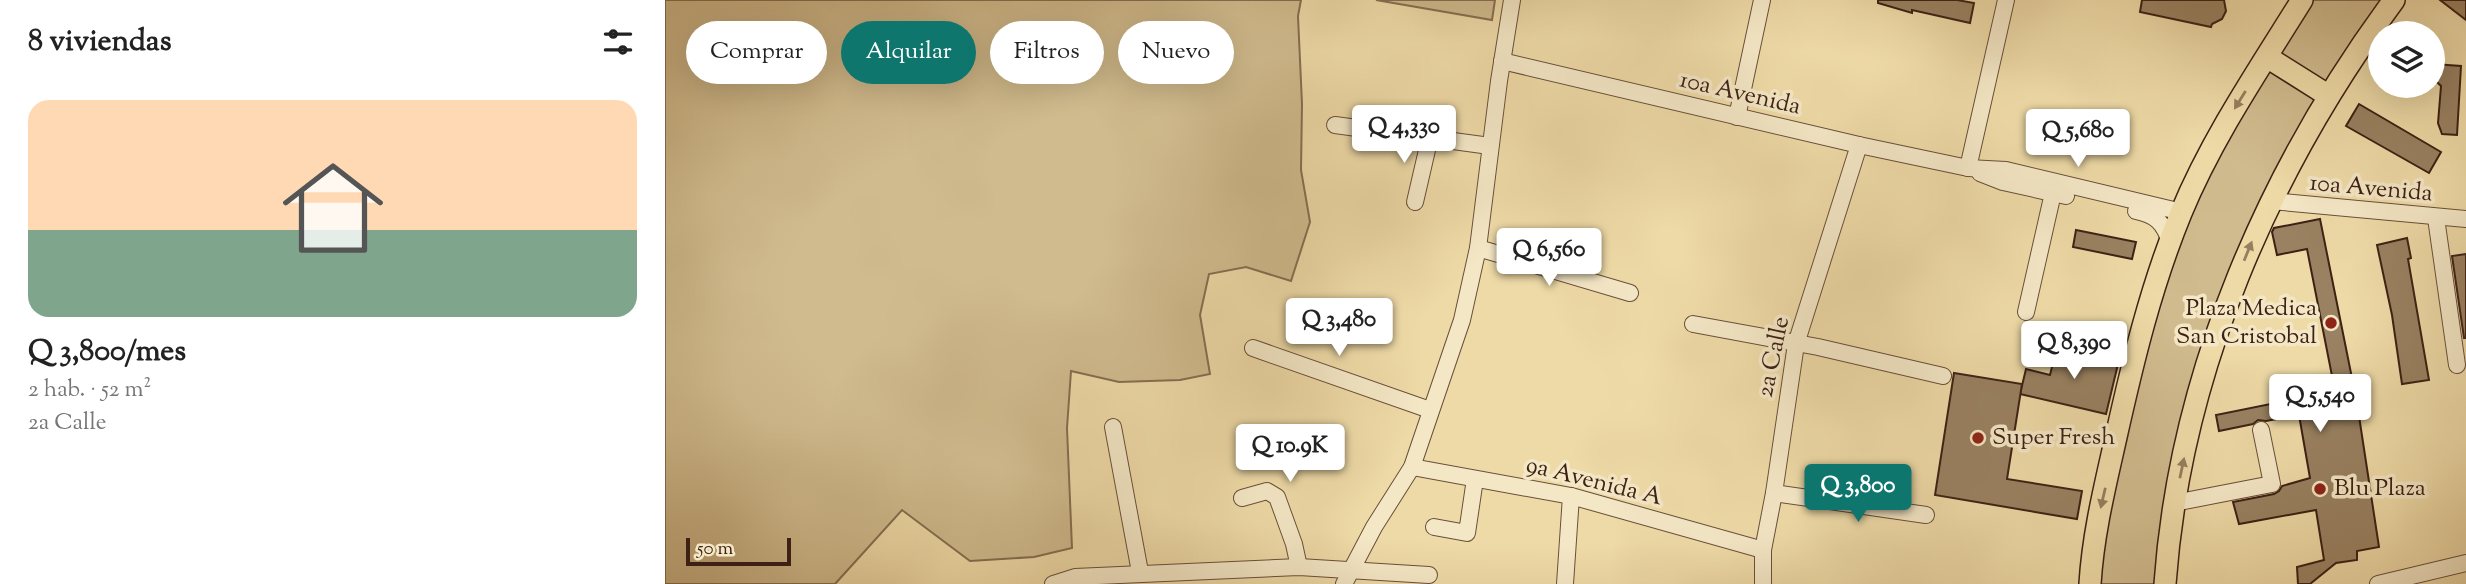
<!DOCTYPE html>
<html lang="es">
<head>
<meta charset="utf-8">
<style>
	:root { --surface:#fff; --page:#f2f2f2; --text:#222; --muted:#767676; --line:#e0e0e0; --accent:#0f766e }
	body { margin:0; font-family:"Sorts Mill Goudy",serif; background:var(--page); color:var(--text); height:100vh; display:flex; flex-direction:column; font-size:26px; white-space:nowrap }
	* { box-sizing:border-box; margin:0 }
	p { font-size:23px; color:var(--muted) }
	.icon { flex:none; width:38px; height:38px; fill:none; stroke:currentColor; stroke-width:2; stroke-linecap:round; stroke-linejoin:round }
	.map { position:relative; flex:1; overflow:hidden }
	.sheet { display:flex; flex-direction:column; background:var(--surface); width:665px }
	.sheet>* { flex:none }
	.top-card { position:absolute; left:21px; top:21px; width:665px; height:63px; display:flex; gap:14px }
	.controls { position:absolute; left:1703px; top:21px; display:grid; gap:14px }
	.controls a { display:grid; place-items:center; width:77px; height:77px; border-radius:50%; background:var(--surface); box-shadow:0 7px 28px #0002; font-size:35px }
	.scale { position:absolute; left:21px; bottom:18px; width:105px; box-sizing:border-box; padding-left:7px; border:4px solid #3d2115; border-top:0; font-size:19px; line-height:24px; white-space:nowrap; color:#3d2115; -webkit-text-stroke:5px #f4e7c6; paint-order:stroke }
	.price { position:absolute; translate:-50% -60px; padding:0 16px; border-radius:7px; background:#fff; color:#222; font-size:23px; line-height:46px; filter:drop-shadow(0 2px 4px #0008) }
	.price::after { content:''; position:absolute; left:50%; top:42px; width:21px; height:16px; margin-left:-10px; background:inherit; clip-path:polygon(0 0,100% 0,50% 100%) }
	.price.current { background:var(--accent); color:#fff }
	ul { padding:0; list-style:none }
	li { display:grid; align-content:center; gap:14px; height:371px; padding:0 28px }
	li+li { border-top:2px solid var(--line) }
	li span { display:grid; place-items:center; height:217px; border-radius:21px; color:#555 }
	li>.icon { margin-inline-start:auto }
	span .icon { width:126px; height:126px; fill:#fffc; stroke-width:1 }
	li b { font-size:30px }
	h2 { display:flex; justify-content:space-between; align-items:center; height:84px; padding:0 28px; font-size:30px }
	.chip { padding:0 24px; border-radius:32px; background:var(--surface); box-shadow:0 7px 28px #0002; font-size:24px; line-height:63px }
	.chip.current { background:var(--accent); color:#fff }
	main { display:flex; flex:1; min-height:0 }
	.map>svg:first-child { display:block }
	.green { fill:#d0bb8e; stroke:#866e52; stroke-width:2 }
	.building { fill:#998161; stroke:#3d2115; stroke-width:2 }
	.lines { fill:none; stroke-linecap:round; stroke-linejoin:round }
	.minor-casing { stroke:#694f3a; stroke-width:18 }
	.major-casing { stroke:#3d2115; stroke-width:24 }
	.minor { stroke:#f4e7c6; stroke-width:16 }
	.major { stroke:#eedaa7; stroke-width:21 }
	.oneway { fill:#967e5e }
	.poi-dot { fill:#8f2418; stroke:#f4e7c6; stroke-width:2.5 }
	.labels { text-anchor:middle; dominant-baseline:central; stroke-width:7; stroke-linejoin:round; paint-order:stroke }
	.street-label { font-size:24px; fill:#3d2115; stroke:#f4e7c6 }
	.poi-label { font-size:24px; fill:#3d2115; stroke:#f4e7c6; text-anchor:start }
</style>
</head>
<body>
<main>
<section class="sheet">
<h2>8 viviendas<svg class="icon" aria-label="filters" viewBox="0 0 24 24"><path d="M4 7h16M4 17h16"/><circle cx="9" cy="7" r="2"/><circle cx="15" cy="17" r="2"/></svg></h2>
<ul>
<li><span style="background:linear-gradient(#ffd9b3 60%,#7fa58c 0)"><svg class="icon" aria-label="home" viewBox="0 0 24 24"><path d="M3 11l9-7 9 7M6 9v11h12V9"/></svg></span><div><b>Q 3,800/mes</b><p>2 hab. · 52 m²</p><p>2a Calle</p></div></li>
</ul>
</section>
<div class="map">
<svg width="1801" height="584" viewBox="0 0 1801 584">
	<rect width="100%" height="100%" fill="#eedaa7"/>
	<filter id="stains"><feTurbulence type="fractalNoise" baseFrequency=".00286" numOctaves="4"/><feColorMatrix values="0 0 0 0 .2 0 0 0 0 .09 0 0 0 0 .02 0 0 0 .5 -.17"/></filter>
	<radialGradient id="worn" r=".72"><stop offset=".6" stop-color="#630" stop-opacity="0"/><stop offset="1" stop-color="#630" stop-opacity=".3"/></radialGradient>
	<!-- green -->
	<g class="green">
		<polygon points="0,0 636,0 633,16 637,104 636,170 645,222 626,281 581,267 544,274 535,315 545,374 515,380 454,382 406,371 402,428 407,548 369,557 305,561 237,510 170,584 0,584"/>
		<polygon points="711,0 830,0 827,20"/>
		<polygon points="1643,0 1720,0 1663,91 1609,57"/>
		<polygon points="1603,64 1657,99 1558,296 1495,584 1430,584 1479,343 1533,188"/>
	</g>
	<!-- building -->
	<g class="building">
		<polygon points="1213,0 1292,0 1309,3 1305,23 1247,10 1247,13 1213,3"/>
		<polygon points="1477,0 1559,0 1561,11 1557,19 1547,24 1546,27 1475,12"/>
		<polygon points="1775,0 1801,0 1801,20"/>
		<polygon points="1768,64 1796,66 1792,135 1777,134 1773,123 1776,86 1768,78"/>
		<polygon points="1694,104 1776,152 1764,173 1681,126"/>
		<polygon points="1655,219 1692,403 1714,547 1692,551 1692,560 1671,563 1645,584 1633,584 1632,567 1659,560 1651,510 1574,524 1568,502 1609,494 1614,491 1617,486 1645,478 1634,415 1601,421 1593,420 1588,424 1554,431 1551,415 1670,391 1642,249 1612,255 1607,232 1609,228"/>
		<polygon points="1411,230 1471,242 1467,259 1408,247"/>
		<polygon points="1742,238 1746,258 1743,259 1764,380 1737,384 1727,315 1712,245"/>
		<polygon points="1801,254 1801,338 1799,338 1787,256"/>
		<polygon points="1392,346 1430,355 1429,359 1453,364 1441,414 1355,394 1361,369 1385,375"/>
		<polygon points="1289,373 1357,384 1342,479 1417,491 1412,519 1270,495"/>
	</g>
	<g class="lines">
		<!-- minor casing -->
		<g class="minor-casing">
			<g id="minor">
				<polyline points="837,61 1194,145 1303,168 1341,170 1517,212"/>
				<polyline points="1072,117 1097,0"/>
				<polyline points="670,125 825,146"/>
				<polyline points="1303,168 1341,0"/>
				<polyline points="1315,173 1338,182 1401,196"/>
				<polyline points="1606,201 1801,219"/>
				<polyline points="750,202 765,137"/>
				<path d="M1471,211C1491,215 1499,223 1505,242"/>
				<polyline points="1771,218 1792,365"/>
				<polyline points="813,248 965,293"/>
				<polyline points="1361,312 1388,193"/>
				<polyline points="1028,324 1153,347 1278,376"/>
				<polyline points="588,348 765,410"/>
				<polyline points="448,427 475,572"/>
				<polyline points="747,467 906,496 1098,550"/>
				<polyline points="1109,493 1261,515"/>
				<polyline points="577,498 602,491 612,497 629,544 634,567"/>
				<polyline points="1509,503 1607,484 1596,430"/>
				<polyline points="769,527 802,533 810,479"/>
				<polyline points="388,584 410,577 634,567 764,575"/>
				<polyline points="679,584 709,527 747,467 797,320 813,248 834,81 847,0"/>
				<polyline points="900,584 906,496"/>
				<polyline points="1098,584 1098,550 1109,493 1131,344 1194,145"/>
				<polyline points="1713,584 1801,563"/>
			</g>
		</g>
		<!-- major casing -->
		<g class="major-casing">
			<g id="major">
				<polyline points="1602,57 1664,96"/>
				<path d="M1425,584C1428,534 1440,486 1451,437C1468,361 1486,286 1516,213C1547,138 1594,69 1637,0"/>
				<path d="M1500,584C1515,373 1604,169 1729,0"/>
			</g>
		</g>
		<!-- minor -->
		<use href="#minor" class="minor"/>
		<!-- major -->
		<use href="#major" class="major"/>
	</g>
	<!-- one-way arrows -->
	<defs><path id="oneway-solid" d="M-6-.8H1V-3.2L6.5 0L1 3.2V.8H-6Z" transform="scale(1.75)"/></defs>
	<g class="oneway">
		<use href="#oneway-solid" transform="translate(1575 100) rotate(122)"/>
		<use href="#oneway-solid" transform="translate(1583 251) rotate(-68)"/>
		<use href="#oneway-solid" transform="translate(1517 468) rotate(-78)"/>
		<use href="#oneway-solid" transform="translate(1438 498) rotate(103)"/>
	</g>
	<!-- markers -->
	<g class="poi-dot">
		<circle cx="1666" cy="323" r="7"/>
		<circle cx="1313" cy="438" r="7"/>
		<circle cx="1655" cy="489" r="7"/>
	</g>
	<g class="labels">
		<!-- street labels -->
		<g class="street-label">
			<text transform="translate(1075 94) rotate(13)">10a Avenida</text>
			<text transform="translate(1706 189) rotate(5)">10a Avenida</text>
			<text transform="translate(1109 357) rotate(-78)">2a Calle</text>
			<text transform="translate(929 482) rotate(14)">9a Avenida A</text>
		</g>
		<!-- poi labels -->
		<g class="poi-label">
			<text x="1652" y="309" text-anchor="end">Plaza Medica<tspan x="1652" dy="28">San Cristobal</tspan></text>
			<text x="1327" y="438">Super Fresh</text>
			<text x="1669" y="489">Blu Plaza</text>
		</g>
	</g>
	<rect width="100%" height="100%" filter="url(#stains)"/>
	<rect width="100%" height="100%" fill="url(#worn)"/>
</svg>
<div class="controls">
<a><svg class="icon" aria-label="layers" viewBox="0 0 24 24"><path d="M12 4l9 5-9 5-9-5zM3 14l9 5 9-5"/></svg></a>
</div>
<div class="scale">50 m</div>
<b class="price" style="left:739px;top:165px">Q 4,330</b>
<b class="price" style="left:1413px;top:169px">Q 5,680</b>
<b class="price" style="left:884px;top:288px">Q 6,560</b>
<b class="price" style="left:674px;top:358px">Q 3,480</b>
<b class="price" style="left:1409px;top:381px">Q 8,390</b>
<b class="price" style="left:1655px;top:434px">Q 5,540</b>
<b class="price" style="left:625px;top:484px">Q 10.9K</b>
<b class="price current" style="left:1193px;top:524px">Q 3,800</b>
<div class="top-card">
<a class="chip">Comprar</a>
<a class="chip current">Alquilar</a>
<a class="chip">Filtros</a>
<a class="chip">Nuevo</a>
</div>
</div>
</main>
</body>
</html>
